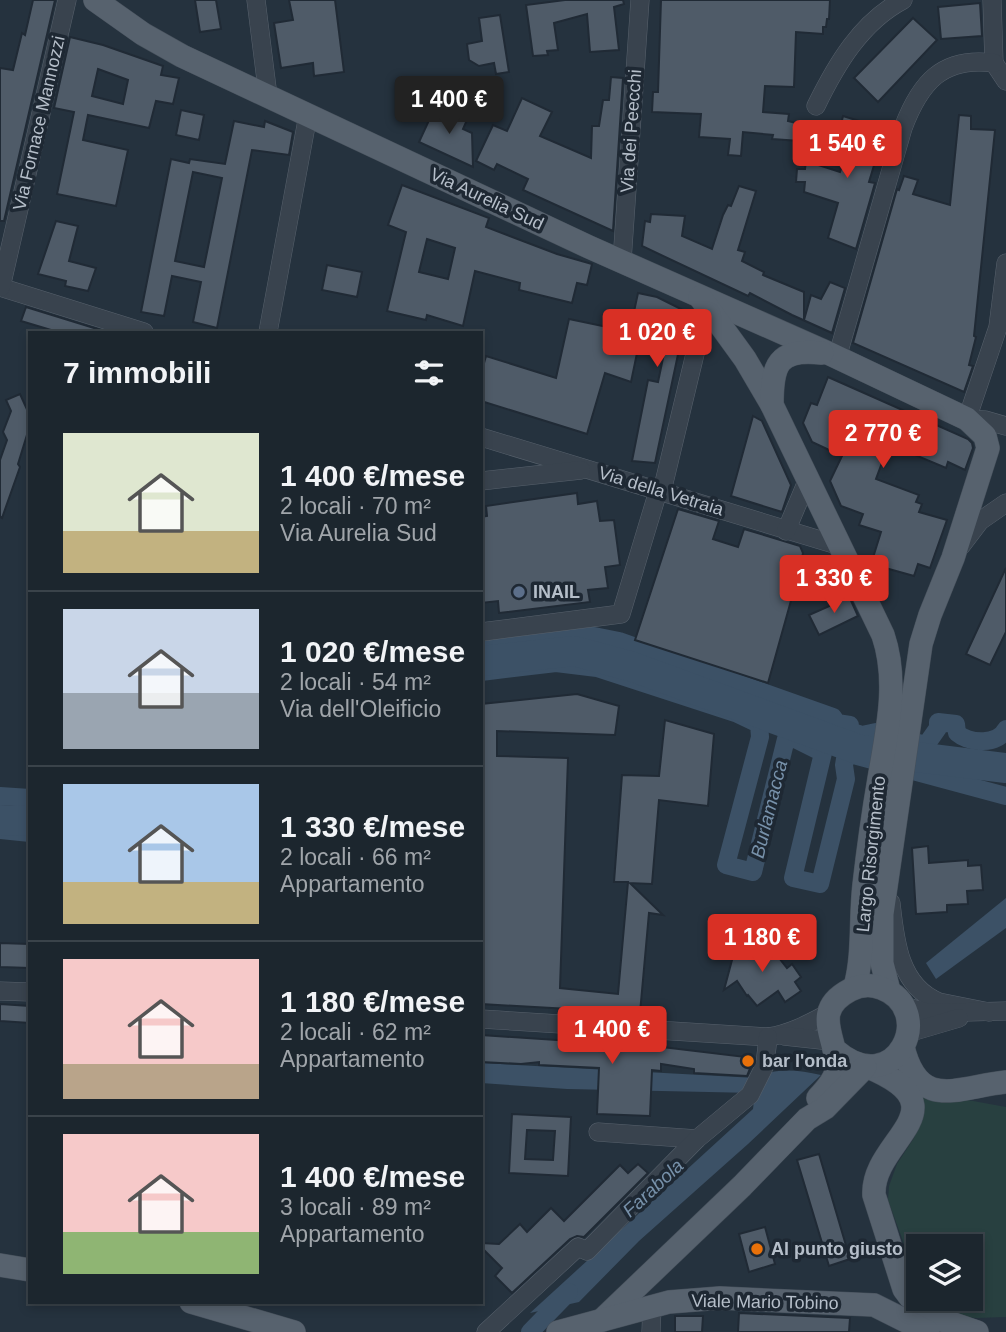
<!DOCTYPE html>
<html lang="it">
<head>
<meta charset="utf-8">
<style>
	:root { --surface:#1c262e; --page:#29323a; --text:#f1f3f6; --muted:#a0a5aa; --line:#3a434a; --accent:#d93025 }
	body { margin:0; font-family:Arial,sans-serif; background:var(--page); color:var(--text); height:100vh; display:flex; flex-direction:column; font-size:26px; white-space:nowrap }
	* { box-sizing:border-box; margin:0 }
	p { font-size:23px; color:var(--muted) }
	.icon { flex:none; width:38px; height:38px; fill:none; stroke:currentColor; stroke-width:2; stroke-linecap:round; stroke-linejoin:round }
	.map { position:relative; flex:1; overflow:hidden }
	.panel { position:absolute; left:28px; top:331px; width:455px; height:973px; display:flex; flex-direction:column; background:var(--surface); border-radius:0px; box-shadow:0 4px 10px #0003,0 0 0 2px var(--line) }
	.panel>* { flex:none }
	.fabs { position:absolute; left:906px; top:1234px; display:grid; gap:14px }
	.fabs a { display:grid; place-items:center; width:77px; height:77px; border-radius:0px; background:var(--surface); box-shadow:0 4px 10px #0003,0 0 0 2px var(--line); font-size:35px }
	.price { position:absolute; translate:-50% -60px; padding:0 16px; border-radius:7px; background:var(--accent); color:#fff; font-size:23px; line-height:46px; filter:drop-shadow(0 2px 4px #0008) }
	.price::after { content:''; position:absolute; left:50%; top:42px; width:21px; height:16px; margin-left:-10px; background:inherit; clip-path:polygon(0 0,100% 0,50% 100%) }
	.price.current { background:#222; color:#fff }
	ul { padding:0; list-style:none }
	li { display:flex; align-items:center; gap:21px; height:175px; padding:0 35px }
	li+li { border-top:2px solid var(--line) }
	li span { display:grid; place-items:center; flex:none; width:196px; height:140px; border-radius:0px; color:#555 }
	li>.icon { margin-inline-start:auto }
	span .icon { width:84px; height:84px; fill:#fffc; stroke-width:1 }
	li b { font-size:30px }
	h2 { display:flex; justify-content:space-between; align-items:center; height:84px; padding:0 35px; font-size:30px }
	.map>svg:first-child { display:block }
	.green { fill:#284040 }
	.water { fill:#3c5166 }
	.lines { fill:none; stroke-linecap:round; stroke-linejoin:round }
	.canal { stroke:#3c5166; stroke-width:18 }
	.river { stroke:#3c5166; stroke-width:30 }
	.building { fill:#4f5b68; stroke:#202a35; stroke-width:2; fill-rule:evenodd }
	.minor-casing { stroke:#57616c; stroke-width:19 }
	.major-casing { stroke:#454f5a; stroke-width:24 }
	.minor { stroke:#39434e; stroke-width:18 }
	.major { stroke:#57626e; stroke-width:23 }
	.service-dot { fill:#5c6f8a; stroke:#1e2833; stroke-width:2.5 }
	.food-dot { fill:#e8710a; stroke:#1e2833; stroke-width:2.5 }
	.labels { text-anchor:middle; dominant-baseline:central; stroke-width:7; stroke-linejoin:round; paint-order:stroke }
	.street-label { font-size:18px; fill:#b5bec9; stroke:#1e2833 }
	.poi-label { font-size:18px; font-weight:bold; fill:#b5bec9; stroke:#1e2833; text-anchor:start }
	.water-label { font-size:19px; font-style:italic; fill:#7791aa; stroke:#1e2833 }
</style>
</head>
<body>
<div class="map">
<svg width="1006" height="1332" viewBox="0 0 1006 1332">
	<rect width="100%" height="100%" fill="#25323e"/>
	<!-- green -->
	<path class="green" d="M913,1090L1006,1107V1317C968,1318 957,1322 925,1299L971,1298V1246H919V1285L888,1200L889,1186L897,1164L914,1138L922,1112Z"/>
	<!-- water -->
	<g class="water">
		<polygon points="1006,898 1006,928 936,979 926,963"/>
		<path d="M481,1063L756,1078C776,1067 798,1070 821,1075L748,1144L639,1241L579,1302L530,1313L753,1109L755,1093L567,1089L481,1083Z"/>
	</g>
	<g class="lines">
		<!-- canal -->
		<g class="canal">
			<path d="M481,642L545,633H579L619,641L833,717L837,723L850,725V731L862,735L876,732L926,745L938,728V722L956,724L957,733C970,744 998,745 1006,729"/>
			<polyline points="481,672 556,663 597,668 738,714 759,724 760,737 726,865 753,872 786,739 795,739 823,753 793,878 820,884 846,779 844,765 846,753 1006,796"/>
			<polyline points="0,796 30,798"/>
			<polyline points="0,830 30,833"/>
			<polyline points="530,1332 569,1292"/>
		</g>
		<!-- river -->
		<g class="river">
			<polyline points="481,661 574,651 633,667 860,750 1006,768"/>
			<polyline points="0,820 30,821"/>
		</g>
	</g>
	<!-- building -->
	<g class="building">
		<polygon points="33,0 55,0 4,221 0,221 0,68 13,70 22,33 25,35"/>
		<polygon points="195,0 216,0 221,29 200,32"/>
		<polygon points="289,0 335,0 344,72 314,76 313,63 281,68 274,23 293,20"/>
		<polygon points="565,0 623,0 624,4 614,7 619,50 590,52 587,14 554,23 558,50 547,51 548,55 533,56 526,5"/>
		<polygon points="661,0 830,0 829,19 827,19 826,27 823,27 823,34 796,32 794,87 765,86 763,112 789,114 788,121 804,125 800,141 772,139 773,135 743,132 741,156 728,155 730,139 699,137 701,114 652,112 653,92 658,92"/>
		<polygon points="980,3 982,36 941,39 938,7"/>
		<polygon points="500,15 509,72 496,74 494,63 479,66 469,60 467,44 482,41 479,18"/>
		<polygon points="913,18 937,40 878,102 854,78"/>
		<path d="M70,37L103,45L163,66L161,75L179,78L173,104L156,101L149,128L88,115L83,140L128,150L116,206L57,194L74,112L54,108ZM98,69L128,80L123,104L92,96Z"/>
		<polygon points="611,77 623,78 613,231 523,190 528,179 497,164 494,170 476,161 493,125 507,131 522,98 552,112 540,136 591,158 592,126 599,126 603,100 609,100"/>
		<polygon points="436,105 467,120 463,129 472,133 473,167 419,142"/>
		<polygon points="181,110 204,115 199,140 176,135"/>
		<polygon points="959,115 971,116 971,129 995,130 974,336 976,337 969,365 973,366 964,392 853,343 897,189 899,190 904,176 918,180 913,194 950,205"/>
		<polygon points="843,116 885,129 869,182 875,183 856,249 828,238 838,203 804,192 805,182 796,182 797,169 805,169 806,161 840,172 849,143 837,140"/>
		<path d="M234,121L264,127L265,121L293,132L289,155L252,150L217,328L193,322L201,282L172,276L164,316L141,312L171,159L189,163L190,159L225,164ZM193,172L222,178L204,267L175,261Z"/>
		<path d="M402,185L489,218L486,227L557,254L592,264L587,285L577,283L572,303L519,290L520,283L475,271L463,326L427,315L426,320L387,311L406,232L388,225ZM427,239L455,248L448,279L419,272Z"/>
		<polygon points="739,186 756,191 738,250 745,252 742,261 764,272 763,275 804,292 804,320 811,295 821,299 830,282 845,288 832,333 792,315 750,293 748,296 642,246 645,221 650,222 651,214 685,216 682,236 712,249 723,215 728,205 731,206"/>
		<polygon points="56,221 78,226 69,261 96,268 88,291 65,286 66,281 38,274"/>
		<polygon points="327,265 362,272 357,297 322,290"/>
		<polygon points="638,293 657,297 687,312 655,463 632,461 648,380 658,382 667,339 630,330"/>
		<polygon points="26,307 107,332 58,332 51,330 21,321"/>
		<polygon points="569,319 641,334 631,382 605,373 587,434 481,401 481,374 486,356 556,378"/>
		<polygon points="828,377 968,439 972,443 973,448 965,470 948,462 946,468 889,444 876,479 919,495 916,502 922,504 919,512 947,520 930,568 918,564 914,576 871,564 881,532 859,525 863,514 841,506 830,481 842,456 812,442 803,423 811,403 817,405"/>
		<polygon points="20,394 30,416 30,425 18,464 20,467 2,518 0,517 0,460 7,440 3,432 11,411 6,400"/>
		<polygon points="753,416 762,421 791,485 782,512 731,496"/>
		<polygon points="577,493 578,504 597,501 600,521 614,520 620,565 605,567 608,588 588,590 590,602 499,613 498,601 481,603 481,517 487,516 486,506"/>
		<polygon points="678,509 719,521 713,539 738,547 744,529 800,546 803,553 799,572 768,683 635,640"/>
		<polygon points="1006,568 1006,632 990,665 966,654"/>
		<polygon points="848,594 858,616 819,635 809,615 834,604 833,601"/>
		<polygon points="577,694 619,706 615,735 497,731 497,756 568,758 560,988 618,994 628,882 614,882 622,775 659,776 665,720 714,734 708,806 659,800 652,884 630,883 663,915 649,913 640,1013 481,1004 481,704"/>
		<polygon points="928,846 929,863 968,860 968,866 981,865 983,890 967,891 968,904 947,905 947,912 916,914 912,848"/>
		<polygon points="0,943 30,944 30,968 0,967"/>
		<polygon points="736,945 772,949 787,968 792,964 801,977 795,982 801,991 785,1002 778,991 757,1006 748,995 747,996 737,981 724,990"/>
		<polygon points="0,1004 30,1006 30,1023 0,1021"/>
		<polygon points="481,1035 662,1047 754,1058 747,1076 694,1073 694,1069 661,1064 661,1071 652,1070 650,1116 597,1114 599,1068 539,1065 539,1062 521,1064 481,1062"/>
		<path d="M512,1114L571,1117L568,1176L509,1173ZM527,1130L555,1131L553,1160L525,1159Z"/>
		<polygon points="819,1154 850,1259 829,1266 797,1160"/>
		<polygon points="638,1164 648,1173 584,1237 577,1236 570,1239 512,1293 495,1276 502,1268 481,1247 481,1243 499,1244 520,1224 527,1232 551,1208 564,1221 620,1165 628,1173"/>
		<polygon points="765,1227 775,1264 749,1272 739,1234"/>
		<polygon points="739,1313 850,1318 849,1332 738,1332"/>
		<polygon points="675,1316 703,1316 702,1332 675,1332"/>
	</g>
	<g class="lines">
		<!-- minor casing -->
		<g class="minor-casing">
			<g id="minor">
				<polyline points="256,0 268,96"/>
				<polyline points="992,0 994,63"/>
				<polyline points="994,63 1006,81"/>
				<path d="M816,106C836,65 861,22 903,0"/>
				<polyline points="622,261 640,0"/>
				<polyline points="1006,263 998,327 967,419 985,420 1006,426"/>
				<polyline points="0,287 144,332"/>
				<polyline points="1,287 67,0"/>
				<polyline points="268,332 308,115"/>
				<path d="M837,358L903,128C920,83 942,56 994,63"/>
				<polyline points="481,437 840,546"/>
				<polyline points="481,481 581,470"/>
				<polyline points="786,531 808,479"/>
				<polyline points="961,546 980,521 1006,503"/>
				<polyline points="481,632 621,614 656,498 662,491 707,304"/>
				<path d="M891,903C895,940 899,986 939,1002L989,1012"/>
				<polyline points="0,991 30,992"/>
				<polyline points="903,1006 929,1013 1006,1011"/>
				<path d="M481,1019L768,1037C790,1034 810,1023 829,1013"/>
				<polyline points="908,1033 959,1018"/>
				<polyline points="784,1036 830,1041"/>
				<polyline points="598,1132 697,1139"/>
				<polyline points="486,1332 578,1247 587,1251 697,1139 750,1095 765,1065 768,1037"/>
				<polyline points="651,1332 652,1307"/>
			</g>
		</g>
		<!-- major casing -->
		<g class="major-casing">
			<g id="major">
				<polyline points="95,0 143,34 182,56 589,247 828,353 967,419 985,436 988,448 953,558 930,615 921,644 882,914 882,963 889,991"/>
				<polyline points="700,297 745,359 772,405"/>
				<path d="M822,353C777,348 772,365 772,405L883,635C899,682 887,731 879,779C873,814 868,850 864,885C860,919 864,954 855,987"/>
				<path d="M903,1047C919,1112 958,1087 1006,1082"/>
				<path d="M868,1067C967,1109 871,1140 874,1195L904,1289L910,1297L928,1313L942,1320L977,1332"/>
				<path d="M818,1098C825,1090 834,1082 836,1071C840,1041 808,1012 850,990C860,985 871,984 881,988C939,1009 896,1103 835,1050"/>
				<polyline points="0,1265 30,1270"/>
				<polyline points="191,1302 294,1332"/>
				<polyline points="602,1320 742,1186 807,1119 825,1108 865,1067"/>
				<polyline points="558,1332 669,1302 720,1298 874,1305 928,1332"/>
			</g>
		</g>
		<!-- minor -->
		<use href="#minor" class="minor"/>
		<!-- major -->
		<use href="#major" class="major"/>
	</g>
	<!-- markers -->
	<circle class="service-dot" cx="519" cy="592" r="7"/>
	<g class="food-dot">
		<circle cx="748" cy="1061" r="7"/>
		<circle cx="757" cy="1249" r="7"/>
	</g>
	<g class="labels">
		<!-- street labels -->
		<g class="street-label">
			<text transform="translate(39 123) rotate(-77)">Via Fornace Mannozzi</text>
			<text transform="translate(631 131) rotate(-86)">Via dei Peecchi</text>
			<text transform="translate(487 199) rotate(25)">Via Aurelia Sud</text>
			<text transform="translate(661 491) rotate(17)">Via della Vetraia</text>
			<text transform="translate(871 854) rotate(-84)">Largo Risorgimento</text>
			<text transform="translate(765 1302) rotate(1)">Viale Mario Tobino</text>
		</g>
		<!-- poi labels -->
		<g class="poi-label">
			<text x="533" y="592">INAIL</text>
			<text x="762" y="1061">bar l'onda</text>
			<text x="771" y="1249">Al punto giusto</text>
		</g>
		<!-- water labels -->
		<g class="water-label">
			<text transform="translate(769 809) rotate(-76)">Burlamacca</text>
			<text transform="translate(653 1188) rotate(-43)">Farabola</text>
		</g>
	</g>
</svg>
<div class="fabs">
<a><svg class="icon" aria-label="layers" viewBox="0 0 24 24"><path d="M12 4l9 5-9 5-9-5zM3 14l9 5 9-5"/></svg></a>
</div>
<b class="price current" style="left:449px;top:136px">1 400 €</b>
<b class="price" style="left:847px;top:180px">1 540 €</b>
<b class="price" style="left:657px;top:369px">1 020 €</b>
<b class="price" style="left:883px;top:470px">2 770 €</b>
<b class="price" style="left:834px;top:615px">1 330 €</b>
<b class="price" style="left:762px;top:974px">1 180 €</b>
<b class="price" style="left:612px;top:1066px">1 400 €</b>
<section class="panel">
<h2>7 immobili<svg class="icon" aria-label="filters" viewBox="0 0 24 24"><path d="M4 7h16M4 17h16"/><circle cx="9" cy="7" r="2"/><circle cx="15" cy="17" r="2"/></svg></h2>
<ul>
<li><span style="background:linear-gradient(#dfe7d0 70%,#c2b280 0)"><svg class="icon" aria-label="home" viewBox="0 0 24 24"><path d="M3 11l9-7 9 7M6 9v11h12V9"/></svg></span><div><b>1 400 €/mese</b><p>2 locali · 70 m²</p><p>Via Aurelia Sud</p></div></li>
<li><span style="background:linear-gradient(#c9d6e8 60%,#9aa5b1 0)"><svg class="icon" aria-label="home" viewBox="0 0 24 24"><path d="M3 11l9-7 9 7M6 9v11h12V9"/></svg></span><div><b>1 020 €/mese</b><p>2 locali · 54 m²</p><p>Via dell'Oleificio</p></div></li>
<li><span style="background:linear-gradient(#a9c7e8 70%,#c2b280 0)"><svg class="icon" aria-label="home" viewBox="0 0 24 24"><path d="M3 11l9-7 9 7M6 9v11h12V9"/></svg></span><div><b>1 330 €/mese</b><p>2 locali · 66 m²</p><p>Appartamento</p></div></li>
<li><span style="background:linear-gradient(#f6c9c9 75%,#b9a48a 0)"><svg class="icon" aria-label="home" viewBox="0 0 24 24"><path d="M3 11l9-7 9 7M6 9v11h12V9"/></svg></span><div><b>1 180 €/mese</b><p>2 locali · 62 m²</p><p>Appartamento</p></div></li>
<li><span style="background:linear-gradient(#f6c9c9 70%,#8fb573 0)"><svg class="icon" aria-label="home" viewBox="0 0 24 24"><path d="M3 11l9-7 9 7M6 9v11h12V9"/></svg></span><div><b>1 400 €/mese</b><p>3 locali · 89 m²</p><p>Appartamento</p></div></li>
</ul>
</section>
</div>
</body>
</html>
